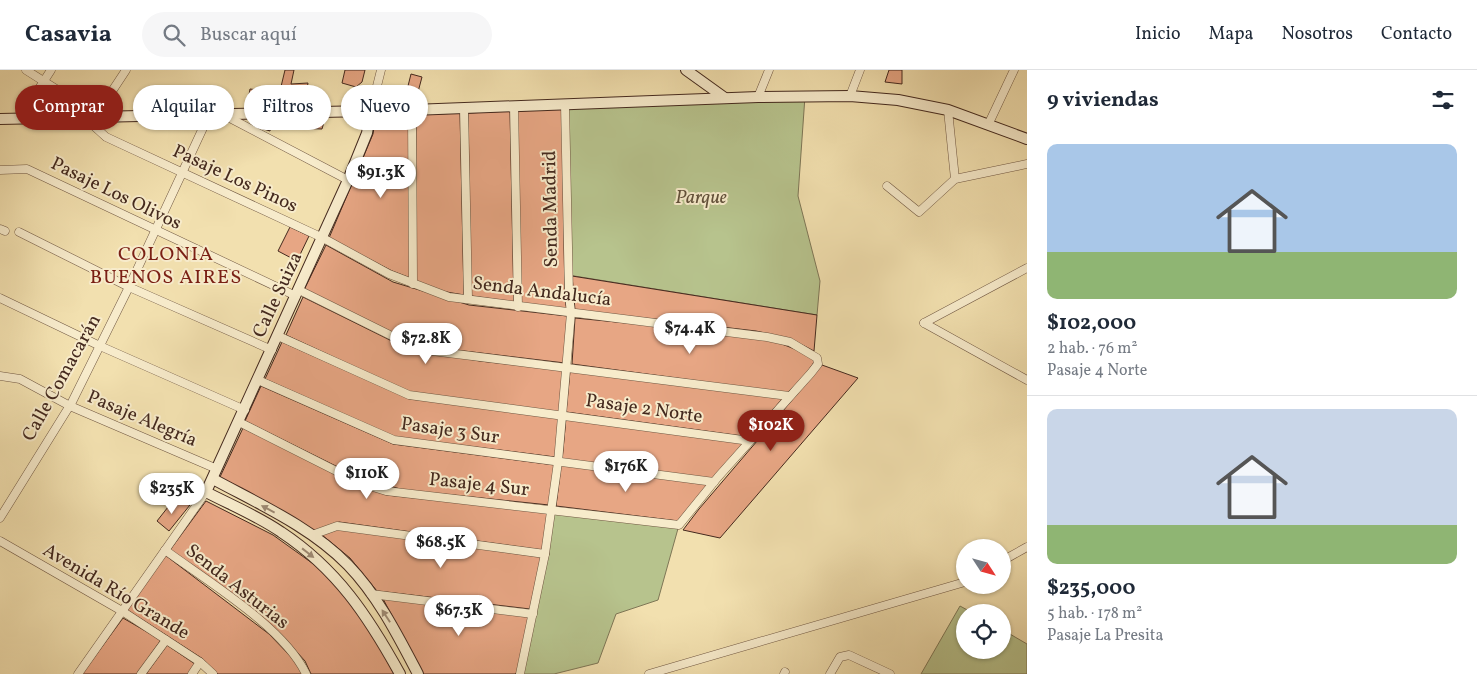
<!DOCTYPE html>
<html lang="es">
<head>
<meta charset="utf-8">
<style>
	:root { --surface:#fff; --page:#f6f6f7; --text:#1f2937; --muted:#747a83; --line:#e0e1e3; --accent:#8f2418 }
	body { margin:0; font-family:Vollkorn,serif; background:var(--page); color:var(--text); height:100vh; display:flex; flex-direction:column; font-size:19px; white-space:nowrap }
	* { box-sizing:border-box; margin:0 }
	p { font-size:16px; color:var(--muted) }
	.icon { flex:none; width:28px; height:28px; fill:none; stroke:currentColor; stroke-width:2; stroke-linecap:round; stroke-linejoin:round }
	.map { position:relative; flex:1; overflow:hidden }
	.side { display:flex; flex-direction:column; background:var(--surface); width:450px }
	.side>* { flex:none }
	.guide { position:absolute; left:15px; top:15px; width:475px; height:45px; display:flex; gap:10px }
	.needle { width:32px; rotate:126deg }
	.buttons { position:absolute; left:956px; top:469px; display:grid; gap:10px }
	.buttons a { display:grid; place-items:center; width:55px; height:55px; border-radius:50%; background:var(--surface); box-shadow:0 1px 4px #0004; font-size:25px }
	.price { position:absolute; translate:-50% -42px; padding:0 11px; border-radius:18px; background:#fff; color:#222; font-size:16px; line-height:32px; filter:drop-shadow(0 1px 2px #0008) }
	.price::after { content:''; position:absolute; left:50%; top:30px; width:15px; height:11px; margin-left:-8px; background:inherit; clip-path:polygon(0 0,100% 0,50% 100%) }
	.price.active { background:var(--accent); color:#fff }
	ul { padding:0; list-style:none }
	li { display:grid; align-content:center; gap:10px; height:265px; padding:0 20px }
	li+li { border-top:1px solid var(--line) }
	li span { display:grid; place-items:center; height:155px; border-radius:10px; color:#555 }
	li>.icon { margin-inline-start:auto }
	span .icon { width:90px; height:90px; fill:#fffc; stroke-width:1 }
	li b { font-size:21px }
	h2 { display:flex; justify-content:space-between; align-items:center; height:60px; padding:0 20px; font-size:21px }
	.pill { padding:0 18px; border-radius:22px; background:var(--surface); box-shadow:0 1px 4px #0004; font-size:18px; line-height:45px }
	.pill.active { background:var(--accent); color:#fff }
	header { display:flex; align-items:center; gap:30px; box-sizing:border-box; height:70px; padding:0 25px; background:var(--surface); border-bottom:1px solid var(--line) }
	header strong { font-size:24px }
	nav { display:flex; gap:28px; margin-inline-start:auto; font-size:18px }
	.search { width:350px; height:45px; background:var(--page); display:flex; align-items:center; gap:12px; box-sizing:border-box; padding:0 18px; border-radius:28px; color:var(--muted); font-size:19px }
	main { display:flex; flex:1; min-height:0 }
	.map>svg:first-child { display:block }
	.green { fill:#b7c38d; stroke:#7e7656 }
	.building { fill:#e7a684; stroke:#44291e }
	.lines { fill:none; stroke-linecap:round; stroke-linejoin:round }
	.street-casing { stroke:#705742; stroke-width:9 }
	.secondary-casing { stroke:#44291e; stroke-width:12 }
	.street { stroke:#f7ebcb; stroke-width:8 }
	.secondary { stroke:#f7ebcb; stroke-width:10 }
	.oneway { fill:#9e8a74 }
	.labels { text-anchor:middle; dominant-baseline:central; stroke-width:4; stroke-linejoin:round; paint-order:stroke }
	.street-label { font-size:19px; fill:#44291e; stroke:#f7ebcb }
	.park-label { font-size:19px; font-style:italic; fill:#61503a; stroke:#f7ebcb }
	.neighbourhood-label { font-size:20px; letter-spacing:1px; fill:#7a1f14; stroke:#f7ebcb }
</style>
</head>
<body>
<header>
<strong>Casavia</strong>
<div class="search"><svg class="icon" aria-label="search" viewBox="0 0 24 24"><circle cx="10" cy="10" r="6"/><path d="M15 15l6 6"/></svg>Buscar aquí</div>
<nav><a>Inicio</a><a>Mapa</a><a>Nosotros</a><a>Contacto</a></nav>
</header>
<main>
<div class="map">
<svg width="1027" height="604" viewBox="0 0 1027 604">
	<rect width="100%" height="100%" fill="#f2e0af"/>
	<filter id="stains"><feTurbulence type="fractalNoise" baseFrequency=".004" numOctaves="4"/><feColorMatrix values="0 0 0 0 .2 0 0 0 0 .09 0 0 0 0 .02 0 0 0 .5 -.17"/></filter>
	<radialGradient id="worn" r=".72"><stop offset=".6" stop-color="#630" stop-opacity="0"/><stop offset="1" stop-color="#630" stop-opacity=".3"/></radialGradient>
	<!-- green -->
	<g class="green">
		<polygon points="805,26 798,126 820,211 817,245 568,205 565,34"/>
		<polygon points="554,439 679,455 658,530 616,544 598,593 554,604 520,604"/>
		<polygon points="960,536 971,542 965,542 965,580 1002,580 1003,560 1027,574 1027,604 921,604"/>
	</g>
	<!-- building -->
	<g class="building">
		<polygon points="285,0 294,0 291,14 308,13 306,24 279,25"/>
		<polygon points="345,0 365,0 362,12 356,17 342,13"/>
		<polygon points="889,0 902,0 902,14 885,12"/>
		<polygon points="411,4 422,7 418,22 407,20"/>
		<polygon points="250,19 258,20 256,32 248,31"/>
		<polygon points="562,39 565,230 567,240 520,234 517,41"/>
		<polygon points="510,41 514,232 471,226 468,43"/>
		<polygon points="460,43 464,225 441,221 416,212 416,45"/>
		<polygon points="376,45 409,45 410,208 392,201 329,168 373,64"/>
		<polygon points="295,50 324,52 322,59 294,58"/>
		<polygon points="262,52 271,55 270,61 260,58"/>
		<polygon points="290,157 309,166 297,191 278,181"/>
		<polygon points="326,175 393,212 469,235 567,246 565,293 447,279 411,271 303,222"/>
		<polygon points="572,206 817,245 814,281 791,269 756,261 575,240"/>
		<polygon points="303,227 406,278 480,291 563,300 559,344 411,323 286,265"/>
		<polygon points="575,248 762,266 817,288 803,308 787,323 572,294"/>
		<polygon points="282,272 410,329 559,344 555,387 395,367 265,309"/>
		<polygon points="822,295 858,308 720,468 683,460 699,439"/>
		<polygon points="570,301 783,328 749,367 566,342"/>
		<polygon points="261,316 393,374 555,395 549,435 404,420 360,408 245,351"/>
		<polygon points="566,348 744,373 713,409 562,390"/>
		<polygon points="243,358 362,416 387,425 548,442 542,480 339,452 317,464 220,407"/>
		<polygon points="561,395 708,414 678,451 556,436"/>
		<polygon points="206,431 273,465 319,498 349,531 375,569 394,604 311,604 305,591 278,561 170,480"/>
		<polygon points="172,432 190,435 169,461 157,451"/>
		<polygon points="339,459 541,487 530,539 377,521 350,488 322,465"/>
		<polygon points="165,485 269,564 298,594 302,604 218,604 203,589 127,540"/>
		<polygon points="381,525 529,547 518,601 515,604 423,604"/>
		<polygon points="123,548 161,570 137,604 82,604"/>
		<polygon points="167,575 195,594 188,604 146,604"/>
	</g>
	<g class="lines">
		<!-- street casing -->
		<g class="street-casing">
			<g id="street">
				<polyline points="26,0 97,45"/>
				<polyline points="850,26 860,0"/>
				<polyline points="758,27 769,0"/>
				<polyline points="514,36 518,237"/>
				<polyline points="464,38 468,229"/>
				<polyline points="371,40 381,0"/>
				<polyline points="412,40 413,214"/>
				<polyline points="948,40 955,109"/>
				<polyline points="224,45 348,110"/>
				<polyline points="95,47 126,0"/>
				<polyline points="20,48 51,0"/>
				<polyline points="85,48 106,67 323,168 389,204 449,227 767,267 790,272 817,288 818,294 811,303 718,407 679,455 386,421 360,413 239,352"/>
				<polyline points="989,53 1014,0"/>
				<polyline points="0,100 27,99 296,226"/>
				<polyline points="887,116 919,142 955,109 1027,94"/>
				<polyline points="0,159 5,161"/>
				<polyline points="19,162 129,217 272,280"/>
				<polyline points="299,220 406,273 432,281 789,326"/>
				<polyline points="0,228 100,276 245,340"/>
				<polyline points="924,253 1027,310"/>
				<polyline points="924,253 1027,198"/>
				<polyline points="278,266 409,325 750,371"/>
				<polyline points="0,306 20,309 70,336 217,399"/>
				<polyline points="258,310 394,370 714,412"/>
				<polyline points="0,448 72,332 129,217 209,45"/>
				<polyline points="312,465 337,456 545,484"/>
				<polyline points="0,471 122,541 200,592 213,604"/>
				<path d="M165,480C207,511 284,557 306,604"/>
				<polyline points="1002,491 1027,477"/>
				<polyline points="371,524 533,544"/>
				<polyline points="78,604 206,422"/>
				<polyline points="141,604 166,570"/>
				<polyline points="192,604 200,592"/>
				<polyline points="520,604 545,484 558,392 571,243 569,225 565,34"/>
				<polyline points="649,604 965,512"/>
				<polyline points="784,604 785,602"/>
				<polyline points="830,604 840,587 849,585 890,604"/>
			</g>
		</g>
		<!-- secondary casing -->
		<g class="secondary-casing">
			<g id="secondary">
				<polyline points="686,0 725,28"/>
				<path d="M371,40L367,63L348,110L206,422C231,435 258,446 281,462C337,499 368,546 400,604"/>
				<polyline points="0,49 412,40 758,27 850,26 898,30 948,40 1027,69"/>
				<path d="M213,409C259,434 311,457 348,495C378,526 398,566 418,604"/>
			</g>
		</g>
		<!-- street -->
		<use href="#street" class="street"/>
		<!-- secondary -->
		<use href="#secondary" class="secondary"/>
	</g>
	<!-- one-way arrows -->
	<defs><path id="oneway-solid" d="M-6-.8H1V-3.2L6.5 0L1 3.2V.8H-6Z" transform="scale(1.25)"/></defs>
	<g class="oneway">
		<use href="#oneway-solid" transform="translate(268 439) rotate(-152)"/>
		<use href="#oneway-solid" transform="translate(308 483) rotate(38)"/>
		<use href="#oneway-solid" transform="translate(386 546) rotate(-123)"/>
	</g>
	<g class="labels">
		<!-- street labels -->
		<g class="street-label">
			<text transform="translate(235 109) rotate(25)">Pasaje Los Pinos</text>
			<text transform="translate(116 124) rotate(26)">Pasaje Los Olivos</text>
			<text transform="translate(551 139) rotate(-91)">Senda Madrid</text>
			<text transform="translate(542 222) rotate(7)">Senda Andalucía</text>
			<text transform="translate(278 225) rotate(-65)">Calle Suiza</text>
			<text transform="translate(62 308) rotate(-61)">Calle Comacarán</text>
			<text transform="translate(644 339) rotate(8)">Pasaje 2 Norte</text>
			<text transform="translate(142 349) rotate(23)">Pasaje Alegría</text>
			<text transform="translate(450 361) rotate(8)">Pasaje 3 Sur</text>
			<text transform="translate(479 415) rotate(6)">Pasaje 4 Sur</text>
			<text transform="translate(237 517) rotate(38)">Senda Asturias</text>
			<text transform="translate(116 522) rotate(31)">Avenida Río Grande</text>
		</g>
		<!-- park labels -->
		<g class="park-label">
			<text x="701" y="128">Parque</text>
		</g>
		<!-- neighbourhood labels -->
		<g class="neighbourhood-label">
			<text x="166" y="185">COLONIA<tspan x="166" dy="23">BUENOS AIRES</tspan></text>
		</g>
	</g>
	<rect width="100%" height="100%" filter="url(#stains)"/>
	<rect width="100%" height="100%" fill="url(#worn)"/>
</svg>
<div class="buttons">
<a><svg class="needle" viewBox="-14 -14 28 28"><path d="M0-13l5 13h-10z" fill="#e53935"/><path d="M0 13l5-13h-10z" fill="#747a83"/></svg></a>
<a><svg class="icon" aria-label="locate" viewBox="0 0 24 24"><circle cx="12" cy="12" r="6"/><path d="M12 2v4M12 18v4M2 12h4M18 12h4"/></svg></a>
</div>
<b class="price" style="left:381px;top:129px">$91.3K</b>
<b class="price" style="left:690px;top:285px">$74.4K</b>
<b class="price" style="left:426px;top:295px">$72.8K</b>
<b class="price active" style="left:771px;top:382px">$102K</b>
<b class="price" style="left:626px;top:423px">$176K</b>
<b class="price" style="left:367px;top:430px">$110K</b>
<b class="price" style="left:172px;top:445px">$235K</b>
<b class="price" style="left:441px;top:499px">$68.5K</b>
<b class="price" style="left:459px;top:567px">$67.3K</b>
<div class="guide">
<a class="pill active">Comprar</a>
<a class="pill">Alquilar</a>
<a class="pill">Filtros</a>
<a class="pill">Nuevo</a>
</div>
</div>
<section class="side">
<h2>9 viviendas<svg class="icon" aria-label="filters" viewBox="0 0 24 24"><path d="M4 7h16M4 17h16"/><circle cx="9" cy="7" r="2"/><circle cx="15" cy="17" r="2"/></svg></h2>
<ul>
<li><span style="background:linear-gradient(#a9c7e8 70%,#8fb573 0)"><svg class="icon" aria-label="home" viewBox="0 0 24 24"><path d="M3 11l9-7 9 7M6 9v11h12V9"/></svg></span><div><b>$102,000</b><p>2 hab. · 76 m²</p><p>Pasaje 4 Norte</p></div></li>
<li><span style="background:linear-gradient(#c9d6e8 75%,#8fb573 0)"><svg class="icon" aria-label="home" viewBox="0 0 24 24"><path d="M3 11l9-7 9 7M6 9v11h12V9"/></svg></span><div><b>$235,000</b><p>5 hab. · 178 m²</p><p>Pasaje La Presita</p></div></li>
</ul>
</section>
</main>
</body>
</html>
